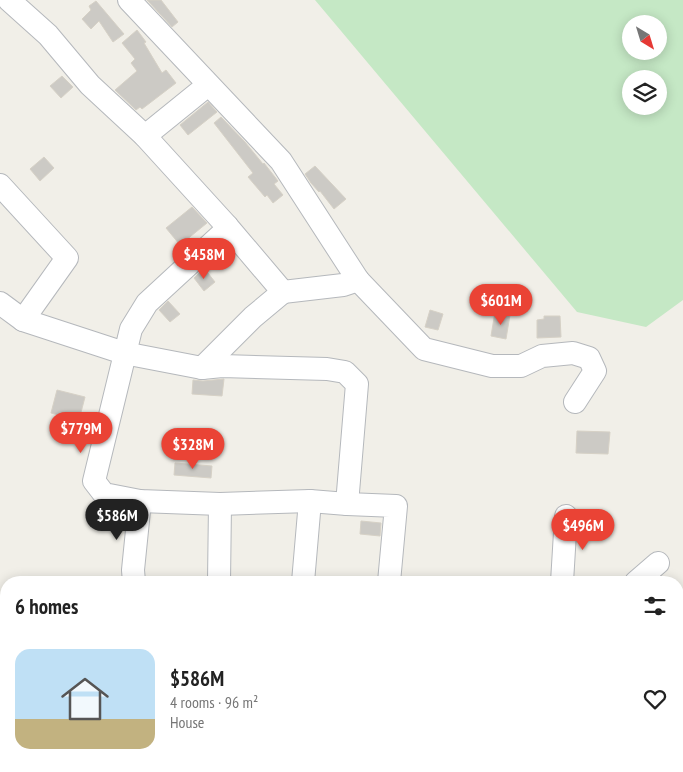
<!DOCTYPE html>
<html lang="en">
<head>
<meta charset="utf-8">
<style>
	:root { --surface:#fff; --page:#f6f6f6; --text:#222; --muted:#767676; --accent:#ea4335 }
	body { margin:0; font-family:"PT Sans Narrow",sans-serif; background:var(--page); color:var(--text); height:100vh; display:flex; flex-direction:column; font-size:19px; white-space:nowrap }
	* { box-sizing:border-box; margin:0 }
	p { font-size:16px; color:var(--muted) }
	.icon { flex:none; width:28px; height:28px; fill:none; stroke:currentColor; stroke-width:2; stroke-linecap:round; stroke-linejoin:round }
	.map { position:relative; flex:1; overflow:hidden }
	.sheet { position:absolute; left:0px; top:576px; width:684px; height:196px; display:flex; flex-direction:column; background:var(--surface); border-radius:20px 20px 0 0; box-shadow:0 2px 12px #0003 }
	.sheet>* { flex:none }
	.needle { width:32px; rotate:142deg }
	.tools { position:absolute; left:622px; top:15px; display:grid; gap:10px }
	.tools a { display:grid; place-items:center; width:45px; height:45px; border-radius:50%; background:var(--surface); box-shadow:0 2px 12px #0003; font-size:25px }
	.price { position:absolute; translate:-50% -42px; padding:0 11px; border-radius:18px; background:var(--accent); color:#fff; font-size:16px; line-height:32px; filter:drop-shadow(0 1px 2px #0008) }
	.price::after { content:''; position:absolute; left:50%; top:30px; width:15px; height:11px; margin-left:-8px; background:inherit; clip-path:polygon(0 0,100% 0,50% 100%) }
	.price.on { background:#222; color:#fff }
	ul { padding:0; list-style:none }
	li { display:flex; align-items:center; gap:15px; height:125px; padding:0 15px }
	li span { display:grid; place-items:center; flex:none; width:140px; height:100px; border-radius:15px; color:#555 }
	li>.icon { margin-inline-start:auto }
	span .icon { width:60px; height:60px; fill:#fffc; stroke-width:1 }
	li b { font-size:21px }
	h2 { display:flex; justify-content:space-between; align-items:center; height:60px; padding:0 15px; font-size:21px }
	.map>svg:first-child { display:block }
	.green { fill:#c5e8c5; fill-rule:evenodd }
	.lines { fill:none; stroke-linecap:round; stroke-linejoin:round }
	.stream { stroke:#aadaff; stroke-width:5 }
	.building { fill:#cccac5; stroke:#d6d1c6 }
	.minor-casing { stroke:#b5b8bc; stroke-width:24 }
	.minor { stroke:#fff; stroke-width:22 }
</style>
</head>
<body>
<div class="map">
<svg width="683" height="772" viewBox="0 0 683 772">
	<rect width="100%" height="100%" fill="#f1efe8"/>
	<!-- green -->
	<path class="green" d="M315,0H683V300L646,327L577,312ZM631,24H659V51H631ZM631,79H659V106H631Z"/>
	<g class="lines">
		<!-- stream -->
		<g class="stream">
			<polyline points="0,598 6,606"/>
			<polyline points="678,612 683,608"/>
			<polyline points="134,766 140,772"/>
			<polyline points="498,772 505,766"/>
		</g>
	</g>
	<!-- building -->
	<g class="building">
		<polygon points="147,0 161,0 178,22 172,27"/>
		<polygon points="96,1 124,34 113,42 99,21 91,29 82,19 91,10 89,6"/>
		<polygon points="137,30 146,42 144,43 162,73 166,70 176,83 142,109 140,107 136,110 115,90 137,71 131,63 135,59 122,43"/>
		<polygon points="62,76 73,87 61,98 50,86"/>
		<polygon points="208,102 217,112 188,135 180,125"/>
		<polygon points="221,117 245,142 263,164 264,163 278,181 274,184 283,195 273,203 267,195 265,197 248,177 253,173 214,123"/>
		<polygon points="44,157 54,168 40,181 30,169"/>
		<polygon points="315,166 346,199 334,209 320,191 319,192 311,183 305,174"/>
		<polygon points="192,207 207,223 180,245 166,228"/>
		<polygon points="204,268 215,282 204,291 194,278"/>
		<polygon points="168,301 180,314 170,322 159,310"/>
		<polygon points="430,310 443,314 438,330 425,327"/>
		<polygon points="495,312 510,315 506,339 491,336"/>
		<polygon points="544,316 560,316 561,337 537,338 537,320 544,319"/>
		<polygon points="224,379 222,396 192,394 193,380 203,381"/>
		<polygon points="57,390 85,397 79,420 51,413"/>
		<polygon points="577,431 610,432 608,454 576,453"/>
		<polygon points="175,463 212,466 211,478 174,475"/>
		<polygon points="361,521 381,523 380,536 360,534"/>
	</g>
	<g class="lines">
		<!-- minor casing -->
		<g class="minor-casing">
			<g id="minor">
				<polyline points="9,0 48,35 90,85 145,136 227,226 283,292 343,285 358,280"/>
				<polyline points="129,0 281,161 358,280 424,349 492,366 521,366 542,356 573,353 589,358 595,371 575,402"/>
				<polyline points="145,136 208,85"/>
				<polyline points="0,185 67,258 23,320"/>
				<polyline points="227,226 223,233 147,303 131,329 94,481 104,494 140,501 220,504 310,501 347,504 396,506 389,582"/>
				<polyline points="0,303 23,320 124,353 202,368 222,366 327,369 345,372 357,384 347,504"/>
				<polyline points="202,368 253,317 283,292"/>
				<polyline points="134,582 133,570 140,501"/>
				<polyline points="219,582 220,504"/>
				<polyline points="303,582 310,501"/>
				<polyline points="562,582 566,516"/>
				<polyline points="636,582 658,563"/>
				<polyline points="181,766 184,772"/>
				<polyline points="285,772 285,766"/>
				<polyline points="359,772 372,766"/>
			</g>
		</g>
		<!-- minor -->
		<use href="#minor" class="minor"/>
	</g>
</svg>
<div class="tools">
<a><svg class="needle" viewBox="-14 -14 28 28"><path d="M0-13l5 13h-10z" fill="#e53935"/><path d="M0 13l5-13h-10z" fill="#767676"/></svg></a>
<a><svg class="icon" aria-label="layers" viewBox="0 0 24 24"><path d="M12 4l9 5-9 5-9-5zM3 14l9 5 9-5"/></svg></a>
</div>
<b class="price" style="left:204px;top:280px">$458M</b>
<b class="price" style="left:501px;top:326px">$601M</b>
<b class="price" style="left:81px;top:454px">$779M</b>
<b class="price" style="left:193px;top:470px">$328M</b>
<b class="price on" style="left:117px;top:541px">$586M</b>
<b class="price" style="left:583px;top:551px">$496M</b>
<section class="sheet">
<h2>6 homes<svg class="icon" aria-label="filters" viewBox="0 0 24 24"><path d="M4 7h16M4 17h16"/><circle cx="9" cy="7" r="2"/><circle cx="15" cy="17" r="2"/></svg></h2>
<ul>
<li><span style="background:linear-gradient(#bfe0f5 70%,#c2b280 0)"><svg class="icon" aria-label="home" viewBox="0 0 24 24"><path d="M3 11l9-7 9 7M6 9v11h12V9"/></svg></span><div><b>$586M</b><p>4 rooms · 96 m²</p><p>House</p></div><svg class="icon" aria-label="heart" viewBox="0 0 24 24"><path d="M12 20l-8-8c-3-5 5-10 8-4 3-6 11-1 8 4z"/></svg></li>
</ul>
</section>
</div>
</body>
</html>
